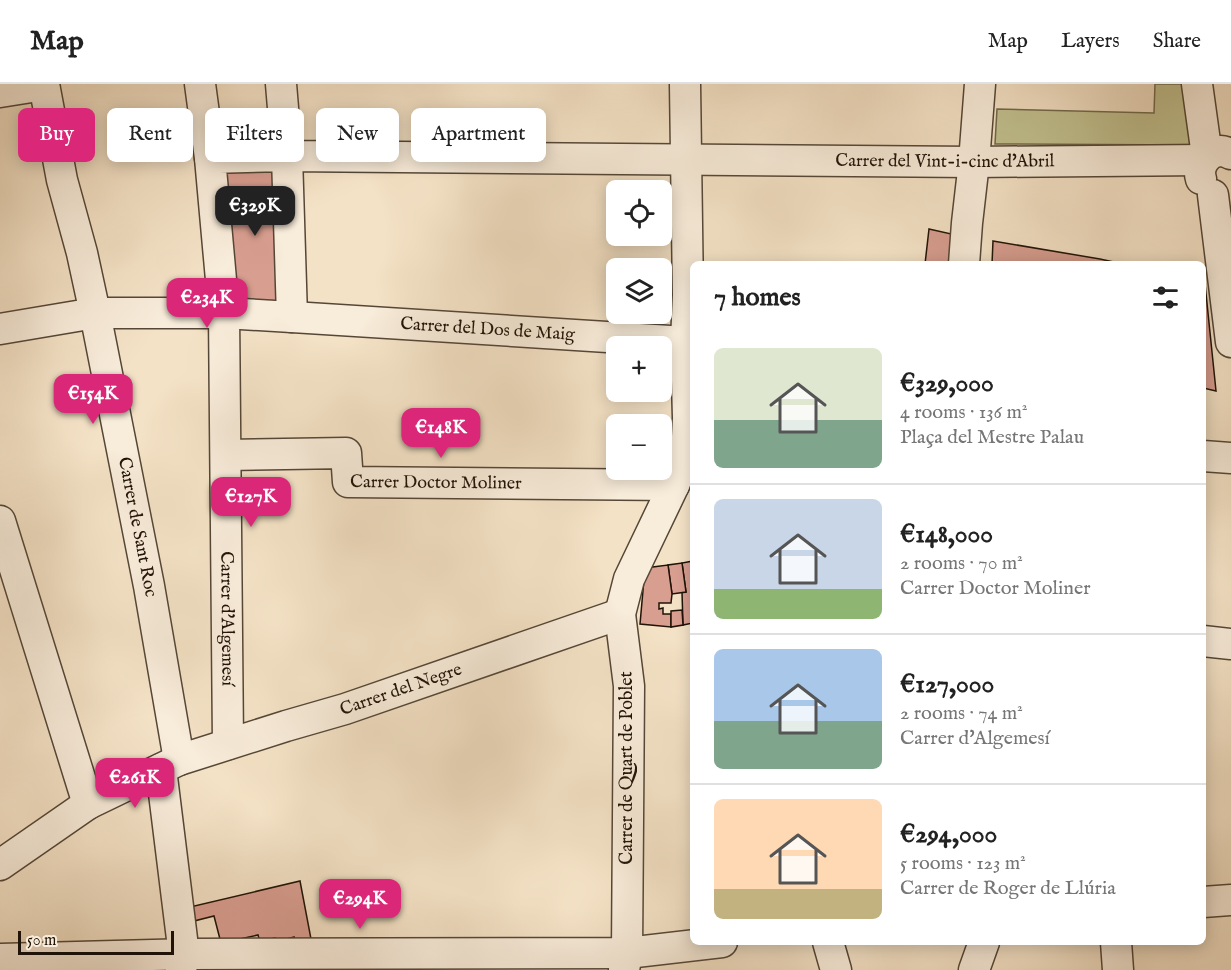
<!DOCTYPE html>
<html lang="en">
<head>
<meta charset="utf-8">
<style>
	:root { --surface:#fff; --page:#f6f6f6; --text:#222; --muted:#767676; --line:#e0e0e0; --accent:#db2777 }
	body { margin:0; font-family:"IM FELL English",serif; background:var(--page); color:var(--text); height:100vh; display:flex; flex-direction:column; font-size:22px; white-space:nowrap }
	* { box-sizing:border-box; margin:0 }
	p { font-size:20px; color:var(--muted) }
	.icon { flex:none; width:33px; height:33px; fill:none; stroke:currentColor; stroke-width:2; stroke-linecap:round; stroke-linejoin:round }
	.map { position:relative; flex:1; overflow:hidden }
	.details { position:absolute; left:690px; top:177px; width:516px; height:684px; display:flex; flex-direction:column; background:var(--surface); border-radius:9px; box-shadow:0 3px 15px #0003 }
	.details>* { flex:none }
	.hud { position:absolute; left:18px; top:24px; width:570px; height:54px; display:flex; gap:12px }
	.controls { position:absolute; left:606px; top:96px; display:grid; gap:12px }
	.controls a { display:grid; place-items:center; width:66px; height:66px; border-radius:9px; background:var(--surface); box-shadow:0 3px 15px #0003; font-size:30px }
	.scale { position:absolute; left:18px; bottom:15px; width:156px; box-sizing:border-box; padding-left:6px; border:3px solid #201307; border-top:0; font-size:16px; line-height:21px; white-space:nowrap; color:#201307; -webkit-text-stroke:4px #f8ecda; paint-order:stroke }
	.price { position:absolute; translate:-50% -51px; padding:0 14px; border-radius:12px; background:var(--accent); color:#fff; font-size:20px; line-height:39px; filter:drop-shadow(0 2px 3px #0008) }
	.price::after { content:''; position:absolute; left:50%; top:36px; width:18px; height:14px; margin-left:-9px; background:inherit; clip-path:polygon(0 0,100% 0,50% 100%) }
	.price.current { background:#222; color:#fff }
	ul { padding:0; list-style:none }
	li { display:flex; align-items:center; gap:18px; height:150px; padding:0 24px }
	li+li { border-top:2px solid var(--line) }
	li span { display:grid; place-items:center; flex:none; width:168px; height:120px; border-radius:9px; color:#555 }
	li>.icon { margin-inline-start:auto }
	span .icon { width:72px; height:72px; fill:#fffc; stroke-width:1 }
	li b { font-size:26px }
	h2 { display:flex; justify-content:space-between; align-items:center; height:72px; padding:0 24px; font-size:26px }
	.tag { padding:0 21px; border-radius:9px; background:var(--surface); box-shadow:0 3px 15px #0003; font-size:21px; line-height:54px }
	.tag.current { background:var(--accent); color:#fff }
	header { display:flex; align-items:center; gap:36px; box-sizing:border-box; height:84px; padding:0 30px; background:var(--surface); border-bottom:2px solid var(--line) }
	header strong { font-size:28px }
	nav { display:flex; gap:33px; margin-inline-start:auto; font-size:21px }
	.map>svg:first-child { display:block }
	.green { fill:#c2c190; stroke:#716a4c; stroke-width:1.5 }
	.building { fill:#d89e90; stroke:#201307; stroke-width:1.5 }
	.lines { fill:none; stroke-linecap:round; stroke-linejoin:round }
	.minor-casing { stroke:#554737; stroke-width:33 }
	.minor { stroke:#f8ecda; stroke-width:30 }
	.labels { text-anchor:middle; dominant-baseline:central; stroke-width:4.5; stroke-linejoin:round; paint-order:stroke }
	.street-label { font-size:18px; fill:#201307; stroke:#f8ecda }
</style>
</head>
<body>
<header>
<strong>Map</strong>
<nav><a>Map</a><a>Layers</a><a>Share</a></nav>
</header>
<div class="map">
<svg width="1231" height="886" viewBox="0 0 1231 886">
	<rect width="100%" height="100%" fill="#f4e2c6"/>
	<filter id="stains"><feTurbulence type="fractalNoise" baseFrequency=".00333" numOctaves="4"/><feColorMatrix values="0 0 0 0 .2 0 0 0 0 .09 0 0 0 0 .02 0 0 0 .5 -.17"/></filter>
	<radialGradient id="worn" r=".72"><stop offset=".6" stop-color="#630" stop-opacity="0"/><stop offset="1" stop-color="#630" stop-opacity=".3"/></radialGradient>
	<!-- green -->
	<polygon class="green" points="1155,0 1182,0 1193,61 995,60 997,25 1154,29"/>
	<!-- building -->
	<g class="building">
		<polygon points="284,76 288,229 227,225 220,84"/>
		<polygon points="929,145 956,151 954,180 925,180"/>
		<polygon points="993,157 1100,175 1123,180 992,180"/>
		<polygon points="1203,190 1204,190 1216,307 1203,304"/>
		<polygon points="693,477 693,539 683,541 682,508 686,508 682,479"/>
		<polygon points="682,479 686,508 672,510 668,481"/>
		<polygon points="668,481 672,510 671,519 659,519 659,525 663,524 663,530 671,530 671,543 640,540 645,484"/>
		<polygon points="682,526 683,541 671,543 671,527"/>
		<polygon points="300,797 311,855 294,858 294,853 276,858 275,854 260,858 258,851 221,859 214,832 194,837 190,823"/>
	</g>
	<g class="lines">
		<!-- minor casing -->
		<g class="minor-casing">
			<g id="minor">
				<path id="s1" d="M44,0L62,96L82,169L95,229L149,502L179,676"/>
				<polyline points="200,0 210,74"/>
				<path id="s2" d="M281,0L287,72L292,233L224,229L210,74L287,72L974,78L1204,76"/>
				<polyline points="1197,0 1207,72"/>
				<polyline points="0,8 44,1"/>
				<path d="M1201,95C1197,82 1207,67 1221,67C1225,67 1228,69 1231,70"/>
				<polyline points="1213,111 1231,258"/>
				<polyline points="964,180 967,139 974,78 980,0"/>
				<path id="s3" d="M292,233L686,258"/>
				<path id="s4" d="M0,245L95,229H224L228,660"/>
				<path id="s5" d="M226,371L346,369L348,398L674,401"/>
				<polyline points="1203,372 1231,374"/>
				<polyline points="0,437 88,720"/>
				<polyline points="1203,557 1231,560"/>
				<polyline points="161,685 184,871 181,886"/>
				<path id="s6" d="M0,781L88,720L179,676L286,642L345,625L620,530"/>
				<polyline points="1203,818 1231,816"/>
				<polyline points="828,858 836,886"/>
				<polyline points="1116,858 1118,886"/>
				<polyline points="0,875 191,870 627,869 722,858"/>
				<polyline points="624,886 627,869 629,602 620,530 629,495 674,401 686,372 688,334 686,258 688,211 685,0"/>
				<polyline points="974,886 984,858"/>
			</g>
		</g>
		<!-- minor -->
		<use href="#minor" class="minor"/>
	</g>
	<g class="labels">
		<!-- street labels -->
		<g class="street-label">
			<text stroke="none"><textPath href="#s2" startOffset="1192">Carrer del Vint-i-cinc d'Abril</textPath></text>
			<text stroke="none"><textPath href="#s3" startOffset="196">Carrer del Dos de Maig</textPath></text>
			<text stroke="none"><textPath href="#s5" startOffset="237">Carrer Doctor Moliner</textPath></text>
			<text stroke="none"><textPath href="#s1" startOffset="453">Carrer de Sant Roc</textPath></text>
			<text stroke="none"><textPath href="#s4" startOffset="531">Carrer d'Algemesí</textPath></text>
			<text stroke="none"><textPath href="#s6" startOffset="441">Carrer del Negre</textPath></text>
			<text transform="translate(627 684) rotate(-90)">Carrer de Quart de Poblet</text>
		</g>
	</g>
	<rect width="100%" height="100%" filter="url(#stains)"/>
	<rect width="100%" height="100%" fill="url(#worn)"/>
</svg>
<div class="controls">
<a><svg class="icon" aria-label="locate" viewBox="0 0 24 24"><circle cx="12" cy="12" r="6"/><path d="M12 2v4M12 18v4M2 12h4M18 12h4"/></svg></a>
<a><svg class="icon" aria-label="layers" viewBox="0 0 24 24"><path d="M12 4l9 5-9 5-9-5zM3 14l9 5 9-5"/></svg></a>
<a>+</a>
<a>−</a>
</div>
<div class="scale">50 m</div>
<b class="price current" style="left:255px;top:153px">€329K</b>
<b class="price" style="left:207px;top:245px">€234K</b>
<b class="price" style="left:93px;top:341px">€154K</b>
<b class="price" style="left:441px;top:375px">€148K</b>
<b class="price" style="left:251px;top:444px">€127K</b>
<b class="price" style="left:135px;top:725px">€261K</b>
<b class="price" style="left:360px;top:846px">€294K</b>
<div class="hud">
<a class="tag current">Buy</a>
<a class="tag">Rent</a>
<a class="tag">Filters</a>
<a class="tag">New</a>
<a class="tag">Apartment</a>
</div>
<section class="details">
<h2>7 homes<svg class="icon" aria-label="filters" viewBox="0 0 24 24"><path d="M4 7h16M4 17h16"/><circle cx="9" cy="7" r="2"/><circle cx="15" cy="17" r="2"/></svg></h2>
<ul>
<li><span style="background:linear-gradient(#dfe7d0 60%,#7fa58c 0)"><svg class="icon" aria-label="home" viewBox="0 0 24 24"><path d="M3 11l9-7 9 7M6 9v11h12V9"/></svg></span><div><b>€329,000</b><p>4 rooms · 136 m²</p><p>Plaça del Mestre Palau</p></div></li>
<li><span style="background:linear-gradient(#c9d6e8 75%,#8fb573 0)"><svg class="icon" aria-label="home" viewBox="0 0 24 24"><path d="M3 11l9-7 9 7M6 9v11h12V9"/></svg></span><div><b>€148,000</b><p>2 rooms · 70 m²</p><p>Carrer Doctor Moliner</p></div></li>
<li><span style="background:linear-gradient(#a9c7e8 60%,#7fa58c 0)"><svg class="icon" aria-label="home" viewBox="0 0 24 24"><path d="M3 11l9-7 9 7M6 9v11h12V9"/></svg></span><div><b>€127,000</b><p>2 rooms · 74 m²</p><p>Carrer d'Algemesí</p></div></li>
<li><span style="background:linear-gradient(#ffd9b3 75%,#c2b280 0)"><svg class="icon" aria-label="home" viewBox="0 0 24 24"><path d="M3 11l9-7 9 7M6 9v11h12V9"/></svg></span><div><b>€294,000</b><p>5 rooms · 123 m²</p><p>Carrer de Roger de Llúria</p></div></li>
</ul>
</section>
</div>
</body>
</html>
